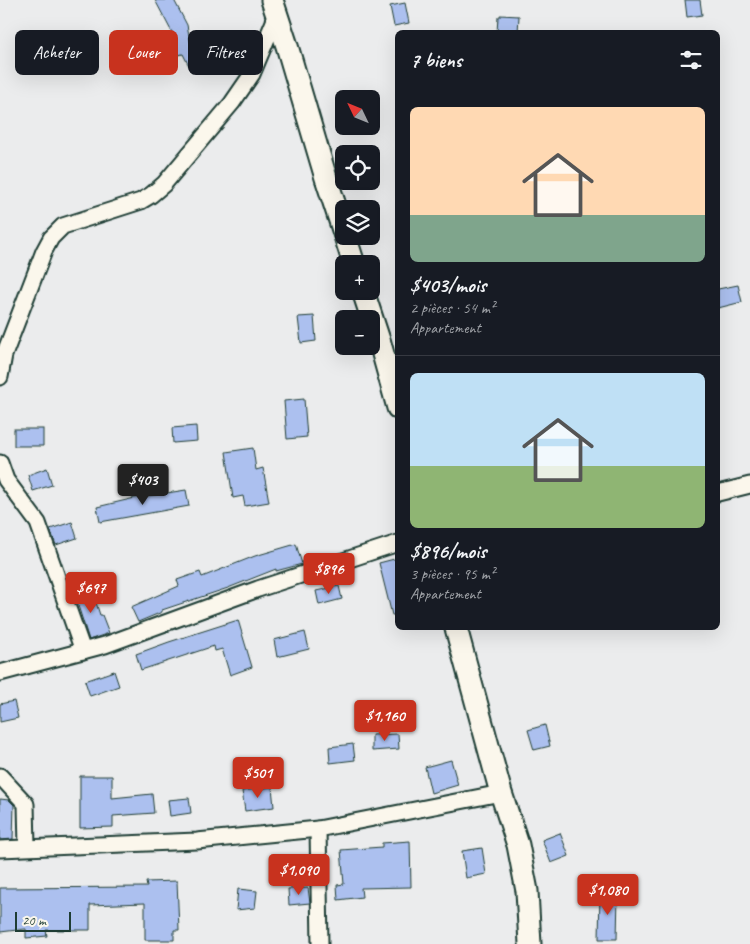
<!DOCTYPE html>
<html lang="fr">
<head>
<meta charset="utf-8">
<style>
	:root { --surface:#171b24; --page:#20242c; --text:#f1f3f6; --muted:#9ea1a6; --line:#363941; --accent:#c8321e }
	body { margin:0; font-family:Caveat,sans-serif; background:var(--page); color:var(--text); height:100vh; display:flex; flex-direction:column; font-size:19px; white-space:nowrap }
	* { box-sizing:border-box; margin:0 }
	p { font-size:16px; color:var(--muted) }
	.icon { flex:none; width:28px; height:28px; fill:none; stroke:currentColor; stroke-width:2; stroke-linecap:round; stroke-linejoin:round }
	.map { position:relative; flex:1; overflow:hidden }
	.panel { position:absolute; left:395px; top:30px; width:325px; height:600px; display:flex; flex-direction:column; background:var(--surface); border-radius:8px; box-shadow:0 5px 20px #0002 }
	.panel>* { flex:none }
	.guide { position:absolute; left:15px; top:30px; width:305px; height:45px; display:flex; gap:10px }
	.needle { width:32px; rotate:313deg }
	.fabs { position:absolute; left:335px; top:90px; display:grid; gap:10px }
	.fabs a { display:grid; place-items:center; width:45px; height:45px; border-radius:8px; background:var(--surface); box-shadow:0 5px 20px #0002; font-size:25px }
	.scale { position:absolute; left:15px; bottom:12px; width:56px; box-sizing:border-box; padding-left:5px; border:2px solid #1f3d34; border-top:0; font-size:14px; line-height:18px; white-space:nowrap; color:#1f3d34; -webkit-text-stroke:4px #fbf7ec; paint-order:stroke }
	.price { position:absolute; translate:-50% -42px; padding:0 11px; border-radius:5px; background:var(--accent); color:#fff; font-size:16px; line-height:32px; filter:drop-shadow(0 1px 2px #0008) }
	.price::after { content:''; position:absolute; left:50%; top:30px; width:15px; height:11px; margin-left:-8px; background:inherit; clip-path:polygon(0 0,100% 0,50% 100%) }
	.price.on { background:#222; color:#fff }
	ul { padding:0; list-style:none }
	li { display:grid; align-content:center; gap:10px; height:265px; padding:0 15px }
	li+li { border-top:1px solid var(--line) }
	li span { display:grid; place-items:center; height:155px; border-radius:8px; color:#555 }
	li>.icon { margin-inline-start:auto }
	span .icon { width:90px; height:90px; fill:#fffc; stroke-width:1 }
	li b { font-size:21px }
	h2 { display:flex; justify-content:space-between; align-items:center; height:60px; padding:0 15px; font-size:21px }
	.chip { padding:0 18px; border-radius:8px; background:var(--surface); box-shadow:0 5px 20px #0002; font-size:18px; line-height:45px }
	.chip.on { background:var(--accent); color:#fff }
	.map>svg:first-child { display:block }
	.building { fill:#acc0ef; stroke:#1f3d34 }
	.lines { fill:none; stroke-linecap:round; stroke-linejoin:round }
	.street-casing { stroke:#1f3d34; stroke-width:19 }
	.secondary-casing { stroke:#1f3d34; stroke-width:25 }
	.street { stroke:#fbf7ec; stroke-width:15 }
	.secondary { stroke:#fbf7ec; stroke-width:21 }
</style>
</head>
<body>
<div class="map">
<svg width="750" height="944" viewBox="0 0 750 944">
	<rect width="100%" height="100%" fill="#ebeced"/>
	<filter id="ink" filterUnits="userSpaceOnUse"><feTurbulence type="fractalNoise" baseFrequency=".02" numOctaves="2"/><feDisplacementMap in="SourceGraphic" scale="10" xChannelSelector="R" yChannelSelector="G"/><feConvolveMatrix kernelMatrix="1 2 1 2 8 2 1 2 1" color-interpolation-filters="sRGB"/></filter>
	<g filter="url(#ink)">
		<!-- building -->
		<g class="building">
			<polygon points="155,0 174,0 187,25 196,71 192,72 183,54 161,58 159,44 176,40"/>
			<polygon points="685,0 700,0 702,15 687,17"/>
			<polygon points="405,3 409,23 394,26 390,6"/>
			<polygon points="500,15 519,16 518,32 497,32 498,17 500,17"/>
			<polygon points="47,44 49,65 33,67 32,45"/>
			<polygon points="738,285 742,302 718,308 718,289"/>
			<polygon points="314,316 316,341 301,343 298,317"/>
			<polygon points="304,399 307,437 287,439 284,401"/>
			<polygon points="196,426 197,441 173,443 172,428"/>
			<rect x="14" y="429" width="29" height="17"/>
			<polygon points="253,448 256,470 263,468 269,502 245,506 243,496 233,498 226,452"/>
			<polygon points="47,468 52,485 33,491 28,475"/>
			<polygon points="186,490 189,506 100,522 97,507 135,498"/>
			<polygon points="72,522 77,538 56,545 50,529"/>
			<polygon points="296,544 302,564 276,571 276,569 228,588 162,610 162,612 138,622 131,607 179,586 177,580 200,572 202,577 255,556"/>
			<polygon points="398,558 398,615 392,615 379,563"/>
			<polygon points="339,586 342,599 319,605 316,591"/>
			<polygon points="91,587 100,615 102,615 109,633 89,640 74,593"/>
			<polygon points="238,620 252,667 230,675 222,649 215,651 214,646 141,670 136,654 169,642"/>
			<polygon points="305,632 309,649 277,657 274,640"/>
			<polygon points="114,671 119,686 90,696 85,681"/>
			<polygon points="14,701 18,718 0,722 0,704"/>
			<polygon points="545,725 550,746 534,750 528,730"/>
			<polygon points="398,734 399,749 372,751 372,735"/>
			<polygon points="353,744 355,760 330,763 329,747"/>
			<polygon points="451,760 458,785 431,793 425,767"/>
			<polygon points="80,776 112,776 112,798 152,794 154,813 113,816 113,827 80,828"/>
			<polygon points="272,787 274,807 245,811 242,791"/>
			<polygon points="189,798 191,813 170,816 168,800"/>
			<polygon points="0,799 9,800 14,805 13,839 0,840"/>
			<polygon points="560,833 569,856 551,863 542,840"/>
			<polygon points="410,841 411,887 361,888 362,897 338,900 337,885 344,884 341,850 382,847 382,843"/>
			<polygon points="482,848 486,874 466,878 462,851"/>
			<polygon points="177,881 179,930 174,930 174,940 145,940 145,903 90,905 90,930 46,930 47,936 26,938 26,929 0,932 0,888 147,887 146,882"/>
			<polygon points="308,888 310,903 289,905 288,889"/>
			<polygon points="238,889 257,891 255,908 236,910"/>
			<polygon points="600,893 618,894 617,939 599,939"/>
		</g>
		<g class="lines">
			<!-- street casing -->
			<g class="street-casing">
				<g id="street">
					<polyline points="0,377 4,355 44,251 51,238 63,226 141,201 151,195 164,184 232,103 252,74 276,17"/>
					<polyline points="0,463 6,480 38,523 83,651"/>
					<polyline points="718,493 750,485"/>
					<polyline points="0,673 105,645 258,589 398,543"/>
					<polyline points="0,776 26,804 27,847"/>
					<polyline points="318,829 320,944"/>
					<polyline points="0,849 197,841 318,829 501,793"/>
				</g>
			</g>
			<!-- secondary casing -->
			<g class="secondary-casing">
				<g id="secondary">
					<polyline points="272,0 287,46 326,178 344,233"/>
					<polyline points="345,236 354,264"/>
					<polyline points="363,291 380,343 398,408"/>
					<polyline points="456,628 501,793 518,845 527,891 530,944"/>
				</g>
			</g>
			<!-- street -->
			<use href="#street" class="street"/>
			<!-- secondary -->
			<use href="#secondary" class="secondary"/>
		</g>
	</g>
</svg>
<div class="fabs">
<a><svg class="needle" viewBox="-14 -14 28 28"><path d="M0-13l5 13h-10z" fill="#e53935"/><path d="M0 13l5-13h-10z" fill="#9ea1a6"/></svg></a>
<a><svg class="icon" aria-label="locate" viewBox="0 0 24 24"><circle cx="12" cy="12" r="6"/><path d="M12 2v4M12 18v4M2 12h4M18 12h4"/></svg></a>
<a><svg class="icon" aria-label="layers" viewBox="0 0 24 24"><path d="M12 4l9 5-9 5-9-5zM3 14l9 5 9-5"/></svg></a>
<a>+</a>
<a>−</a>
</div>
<div class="scale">20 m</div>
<b class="price on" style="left:143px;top:506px">$403</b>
<b class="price" style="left:329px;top:595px">$896</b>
<b class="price" style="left:91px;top:614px">$697</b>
<b class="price" style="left:385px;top:742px">$1,160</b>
<b class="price" style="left:258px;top:799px">$501</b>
<b class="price" style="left:299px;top:896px">$1,090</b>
<b class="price" style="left:608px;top:916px">$1,080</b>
<div class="guide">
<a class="chip">Acheter</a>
<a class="chip on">Louer</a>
<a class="chip">Filtres</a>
</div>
<section class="panel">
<h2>7 biens<svg class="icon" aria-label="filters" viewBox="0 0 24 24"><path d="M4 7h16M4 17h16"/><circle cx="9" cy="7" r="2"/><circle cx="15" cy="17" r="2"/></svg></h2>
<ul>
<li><span style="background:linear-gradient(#ffd9b3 70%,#7fa58c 0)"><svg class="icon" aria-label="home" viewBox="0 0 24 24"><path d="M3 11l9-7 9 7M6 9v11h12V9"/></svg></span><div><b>$403/mois</b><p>2 pièces · 54 m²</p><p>Appartement</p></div></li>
<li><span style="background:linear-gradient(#bfe0f5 60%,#8fb573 0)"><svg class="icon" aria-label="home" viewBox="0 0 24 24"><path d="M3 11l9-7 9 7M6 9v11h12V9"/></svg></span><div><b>$896/mois</b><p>3 pièces · 95 m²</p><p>Appartement</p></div></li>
</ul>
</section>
</div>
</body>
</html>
